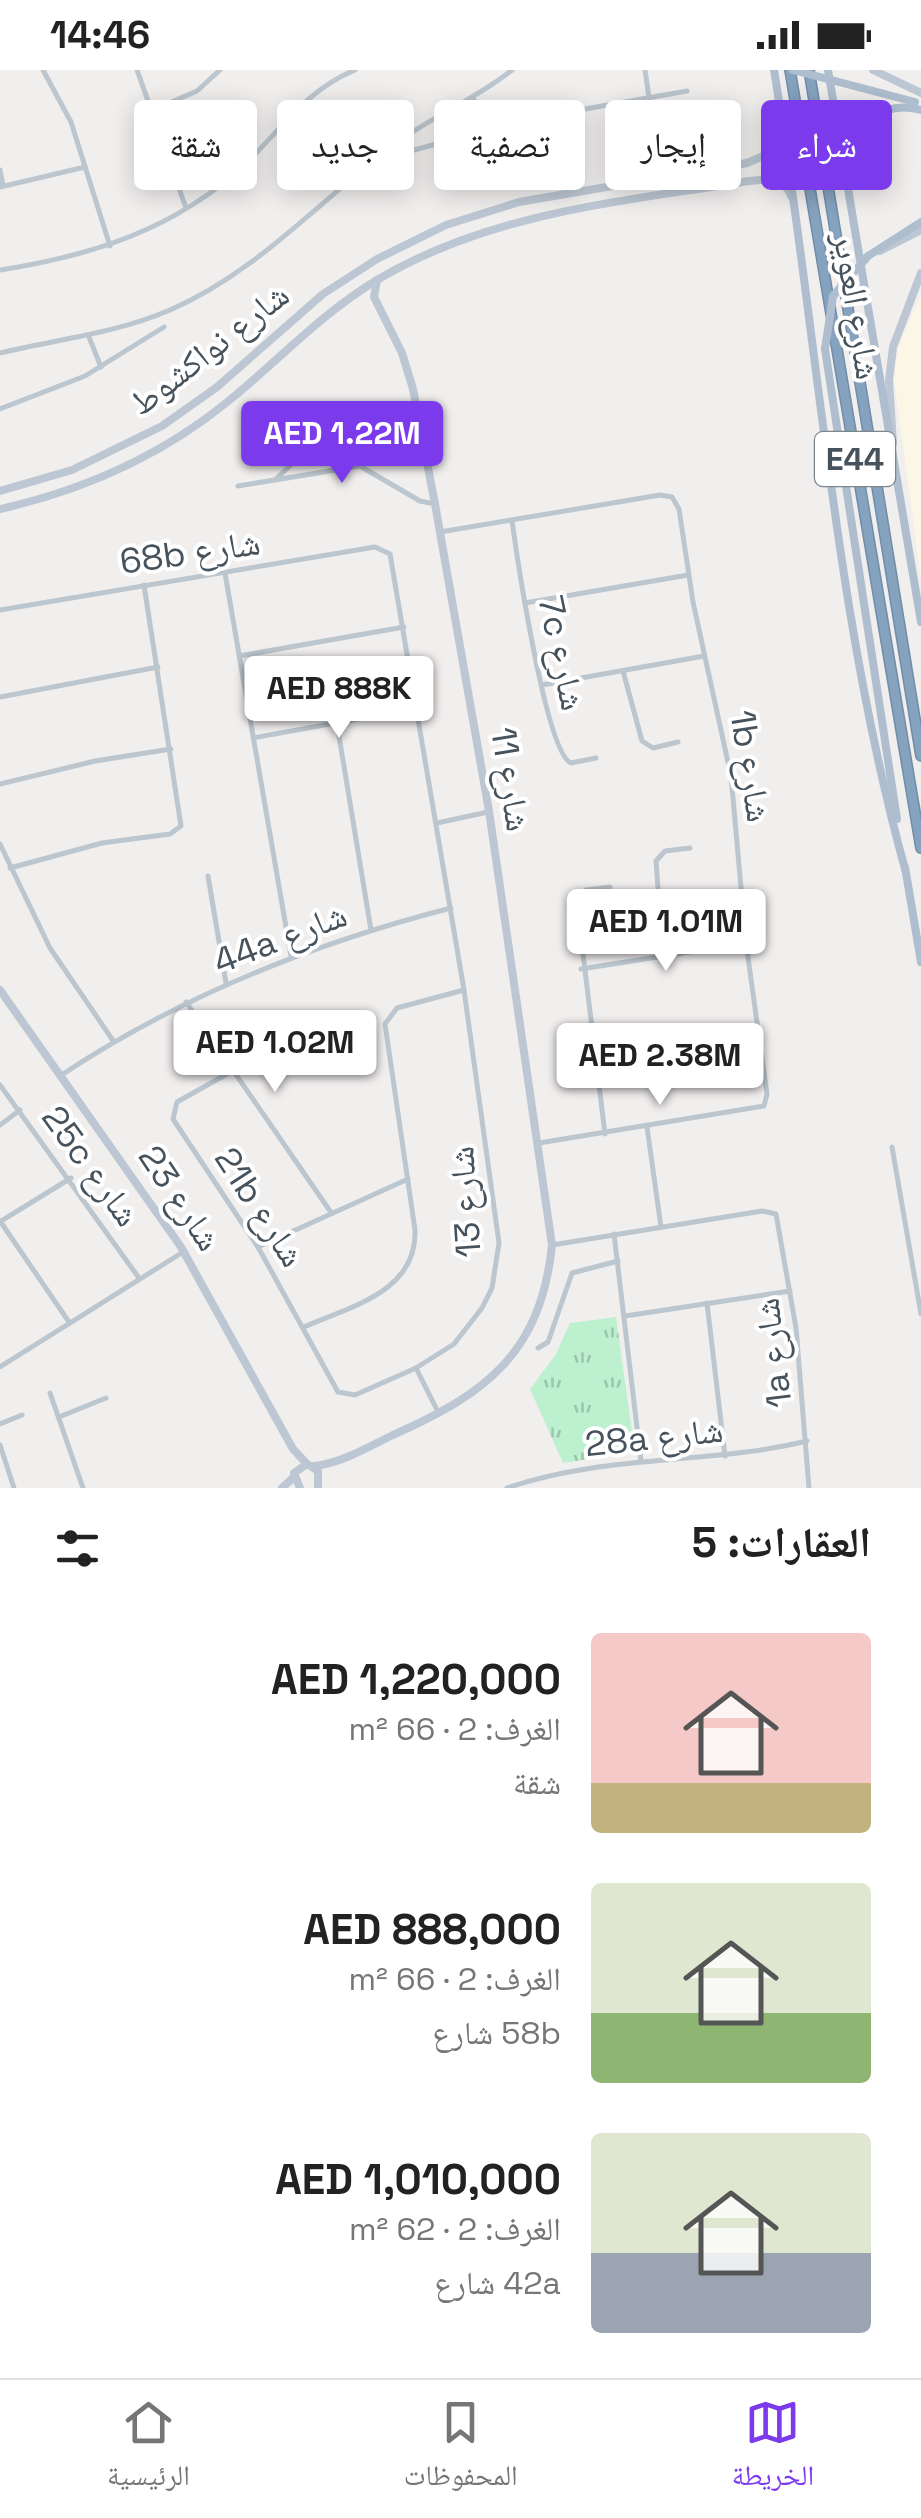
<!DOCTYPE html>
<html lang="ar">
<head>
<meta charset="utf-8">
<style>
	:root { --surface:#fff; --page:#f6f6f6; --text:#222; --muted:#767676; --line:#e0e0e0; --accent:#7c3aed }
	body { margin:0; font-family:"Space Grotesk","Noto Naskh Arabic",sans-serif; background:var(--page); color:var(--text); direction:rtl; height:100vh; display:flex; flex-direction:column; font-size:38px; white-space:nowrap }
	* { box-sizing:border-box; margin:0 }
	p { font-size:32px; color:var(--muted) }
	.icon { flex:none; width:55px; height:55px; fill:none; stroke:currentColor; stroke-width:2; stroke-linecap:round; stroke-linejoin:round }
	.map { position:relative; height:1418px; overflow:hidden; direction:ltr }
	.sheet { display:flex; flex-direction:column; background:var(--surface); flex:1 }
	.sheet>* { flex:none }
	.banner { position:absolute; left:30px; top:30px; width:862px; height:90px; direction:rtl; display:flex; gap:20px }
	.price { position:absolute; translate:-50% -85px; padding:0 22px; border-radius:10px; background:#fff; color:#222; font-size:32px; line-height:65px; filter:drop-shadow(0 2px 5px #0008) }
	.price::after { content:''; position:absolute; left:50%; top:60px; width:30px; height:22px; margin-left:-15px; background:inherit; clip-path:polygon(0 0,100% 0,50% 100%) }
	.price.active { background:var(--accent); color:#fff }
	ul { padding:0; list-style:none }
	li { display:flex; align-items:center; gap:30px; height:250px; padding:0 50px }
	li span { display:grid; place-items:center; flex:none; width:280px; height:200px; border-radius:10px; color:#555 }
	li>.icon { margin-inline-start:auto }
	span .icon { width:120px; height:120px; fill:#fffc; stroke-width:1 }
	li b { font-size:42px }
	h2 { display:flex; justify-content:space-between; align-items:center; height:120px; padding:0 50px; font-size:42px }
	.tag { padding:0 35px; border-radius:10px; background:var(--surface); box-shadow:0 5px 25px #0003; font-size:35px; line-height:90px }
	.tag.active { background:var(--accent); color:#fff }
	.status { display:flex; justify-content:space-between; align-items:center; height:70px; padding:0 50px; background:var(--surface); direction:ltr }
	.status svg { height:28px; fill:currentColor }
	.tabs { display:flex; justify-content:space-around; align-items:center; height:140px; border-top:2px solid var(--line); background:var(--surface); font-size:28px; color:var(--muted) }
	.tabs a { display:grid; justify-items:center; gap:5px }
	.tabs .active { color:var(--accent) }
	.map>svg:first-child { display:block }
	.commercial { fill:#fcf6e7 }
	.park { fill:url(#park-tufts) }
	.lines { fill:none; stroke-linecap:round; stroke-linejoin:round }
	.highway-casing { stroke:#718daa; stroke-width:12 }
	.street { stroke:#bcc6ce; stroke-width:5 }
	.secondary { stroke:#bcc7d3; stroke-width:8 }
	.primary { stroke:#aebece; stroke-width:8 }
	.highway { stroke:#85a2be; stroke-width:9 }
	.primary-bridge { stroke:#aebece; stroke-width:8 }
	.labels { text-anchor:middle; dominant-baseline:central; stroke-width:8; stroke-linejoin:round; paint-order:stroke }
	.shield { fill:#fff; stroke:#7e868d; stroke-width:2.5 }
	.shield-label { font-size:32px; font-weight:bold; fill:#46525c }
	.street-label { font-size:35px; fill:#46525c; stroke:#fff }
</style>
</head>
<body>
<div class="status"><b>14:46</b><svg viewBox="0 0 49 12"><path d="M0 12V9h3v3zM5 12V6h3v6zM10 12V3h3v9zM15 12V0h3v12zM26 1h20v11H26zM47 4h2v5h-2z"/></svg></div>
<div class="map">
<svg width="921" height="1418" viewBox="0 0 921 1418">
	<defs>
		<pattern id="park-tufts" width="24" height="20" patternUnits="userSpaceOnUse" patternTransform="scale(2.5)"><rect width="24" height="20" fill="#bcf0cf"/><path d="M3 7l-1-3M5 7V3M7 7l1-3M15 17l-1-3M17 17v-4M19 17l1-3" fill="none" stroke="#9bc5ab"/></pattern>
	</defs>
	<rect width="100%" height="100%" fill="#f1eeee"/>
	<!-- commercial -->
	<polygon class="commercial" points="921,223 921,509 894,310 898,278"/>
	<!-- park -->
	<polygon class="park" points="616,1247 634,1376 628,1383 563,1393 530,1319 556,1284 570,1253"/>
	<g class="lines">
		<!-- highway casing -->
		<g class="highway-casing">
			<g id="highway">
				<polyline points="790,0 921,778"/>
				<polyline points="809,0 921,686"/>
			</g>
		</g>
		<!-- street -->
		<g class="street">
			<polyline points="43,0 71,52 110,176"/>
			<polyline points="137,0 186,138"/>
			<polyline points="645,0 649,28"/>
			<polyline points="155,39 197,21 220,0"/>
			<polyline points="473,54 504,55"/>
			<polyline points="471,65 468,40 474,30"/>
			<polyline points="384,88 534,48 687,21"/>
			<polyline points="0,100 3,116"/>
			<polyline points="0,117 85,97"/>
			<path d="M0,200C91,186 176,159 244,95C281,60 306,20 355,0"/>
			<polyline points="89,267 101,297"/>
			<path d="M0,283C58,269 114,264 170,240C263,200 327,121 408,65C442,42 480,26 512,0"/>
			<polyline points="0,339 85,306 164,257"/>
			<polyline points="276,409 332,356"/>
			<polyline points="238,416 360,396 420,431 435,434"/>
			<path d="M512,451C517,487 546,683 571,693L596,688"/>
			<polyline points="440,462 660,425 672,427 679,439 693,532 731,706 746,873 767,1024 764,1036 539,1073"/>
			<polyline points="225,503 291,886"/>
			<polyline points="525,533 688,505"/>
			<polyline points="0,540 375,477 390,484 464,920 499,1173 492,1218 482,1238 454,1274 416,1298 355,1325 338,1322 258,1177 173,1049 177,1032 236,999"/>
			<polyline points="239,586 404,557"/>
			<polyline points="623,601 642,671 653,678 678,672"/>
			<polyline points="542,615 704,586"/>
			<polyline points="0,627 158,597"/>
			<polyline points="337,654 371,860"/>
			<polyline points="253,668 418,638"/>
			<polyline points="0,714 95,691 171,679"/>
			<polyline points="437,753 488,742"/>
			<polyline points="0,774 50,878 114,972"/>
			<polyline points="10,798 102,773 170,764 181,756 144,515"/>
			<polyline points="208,806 226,913"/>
			<polyline points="663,886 656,791 665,781 690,778"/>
			<polyline points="581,899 746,873"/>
			<polyline points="186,932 330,1141"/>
			<polyline points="592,982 757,957"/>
			<path d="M60,1006C180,926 311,874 451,838"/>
			<polyline points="0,1015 139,1208"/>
			<polyline points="0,1055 20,1040"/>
			<polyline points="647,1057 661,1157"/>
			<polyline points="605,1064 577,835 586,820 610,817"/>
			<polyline points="892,1077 921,1244"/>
			<polyline points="0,1151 69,1252"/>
			<polyline points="1,1151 71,1108"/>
			<polyline points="614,1164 641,1391"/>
			<polyline points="552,1175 762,1141 776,1144 796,1258 809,1418"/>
			<polyline points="258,1177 408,1109"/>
			<polyline points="707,1233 725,1386"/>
			<polyline points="625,1246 790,1221"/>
			<path d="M304,1257C351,1236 417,1222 415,1160L385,954L397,938L464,920"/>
			<polyline points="538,1278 548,1272 572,1203 618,1191"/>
			<polyline points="0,1297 183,1182"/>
			<polyline points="416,1298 439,1344"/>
			<polyline points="50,1323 83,1418"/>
			<polyline points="59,1347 106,1328"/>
			<polyline points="0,1354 22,1345"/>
			<polyline points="0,1375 14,1418"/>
			<path d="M507,1418C605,1384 708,1395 807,1371"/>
		</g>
		<!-- secondary -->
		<g class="secondary">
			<polyline points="873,0 921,23"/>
			<polyline points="880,181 921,160"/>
			<polyline points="893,373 889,310 893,277 921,203"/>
			<polyline points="0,421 72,400 162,356 217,317 323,224 377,189 446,155 519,132 747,93 768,84 781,58"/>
			<path d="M0,439C85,420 163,385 231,329C280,289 322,243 377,210C491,142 621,132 749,111C766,109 784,107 791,126"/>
			<polyline points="0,920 181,1177 293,1379 307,1394"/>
			<path d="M314,1396C342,1393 368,1377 393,1365C486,1324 541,1283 552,1175L489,741L435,434L413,319L402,283L374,227L377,210"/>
			<polyline points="282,1418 294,1407"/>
			<polyline points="300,1418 294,1403 307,1394 318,1401 318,1418"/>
		</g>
		<!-- primary -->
		<g class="primary">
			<path d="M774,0C818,265 833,538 905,799"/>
			<polyline points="828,0 921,552"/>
			<path d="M848,96C851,57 881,29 921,40"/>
			<polyline points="868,186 921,152"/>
			<polyline points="825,279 897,749"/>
			<polyline points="905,797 921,892"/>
		</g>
		<!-- highway -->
		<use href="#highway" class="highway"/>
		<!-- primary-bridge -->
		<g class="primary-bridge">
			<polyline points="793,0 915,32"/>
			<polyline points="825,279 833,226 868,186"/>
		</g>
	</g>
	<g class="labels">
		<!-- shield labels -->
		<rect class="shield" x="815" y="362" width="80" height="54" rx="8"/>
		<g class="shield-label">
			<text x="855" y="389">E44</text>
		</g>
		<!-- street labels -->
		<g class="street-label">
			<text transform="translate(857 236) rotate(81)">شارع العوير</text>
			<text transform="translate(209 279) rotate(-38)">شارع نواكشوط</text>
			<text transform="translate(190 482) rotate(-8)">68b شارع</text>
			<text transform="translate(562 583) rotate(78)">7c شارع</text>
			<text transform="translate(751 696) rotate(81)">1b شارع</text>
			<text transform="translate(511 709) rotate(81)">شارع 11</text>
			<text transform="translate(280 868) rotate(-21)">44a شارع</text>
			<text transform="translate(91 1096) rotate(54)">25c شارع</text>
			<text transform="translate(180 1128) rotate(56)">شارع 23</text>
			<text transform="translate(465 1132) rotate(-94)">شارع 13</text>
			<text transform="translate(260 1137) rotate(57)">21b شارع</text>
			<text transform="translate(773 1283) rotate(-97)">1a شارع</text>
			<text transform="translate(654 1367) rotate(-6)">28a شارع</text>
		</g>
	</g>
</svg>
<b class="price active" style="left:342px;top:416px">AED 1.22M</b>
<b class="price" style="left:339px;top:671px">AED 888K</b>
<b class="price" style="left:666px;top:904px">AED 1.01M</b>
<b class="price" style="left:275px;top:1025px">AED 1.02M</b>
<b class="price" style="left:660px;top:1038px">AED 2.38M</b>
<div class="banner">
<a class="tag active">شراء</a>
<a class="tag">إيجار</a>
<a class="tag">تصفية</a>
<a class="tag">جديد</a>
<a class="tag">شقة</a>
</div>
</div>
<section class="sheet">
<h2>العقارات: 5<svg class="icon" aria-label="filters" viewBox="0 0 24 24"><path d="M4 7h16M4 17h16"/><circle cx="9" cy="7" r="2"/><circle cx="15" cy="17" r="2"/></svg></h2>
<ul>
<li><span style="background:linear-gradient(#f6c9c9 75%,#c2b280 0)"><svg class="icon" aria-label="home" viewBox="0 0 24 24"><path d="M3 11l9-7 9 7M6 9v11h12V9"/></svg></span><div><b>AED 1,220,000</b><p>الغرف: 2 · 66 m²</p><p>شقة</p></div></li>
<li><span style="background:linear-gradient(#dfe7d0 65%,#8fb573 0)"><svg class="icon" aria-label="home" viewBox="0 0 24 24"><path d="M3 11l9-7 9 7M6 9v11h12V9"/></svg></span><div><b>AED 888,000</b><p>الغرف: 2 · 66 m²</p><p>58b شارع</p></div></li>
<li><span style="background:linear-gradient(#dfe7d0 60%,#9aa5b1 0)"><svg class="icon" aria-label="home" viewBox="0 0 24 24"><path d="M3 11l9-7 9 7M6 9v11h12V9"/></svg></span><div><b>AED 1,010,000</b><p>الغرف: 2 · 62 m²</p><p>42a شارع</p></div></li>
</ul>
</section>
<nav class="tabs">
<a class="active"><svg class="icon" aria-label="map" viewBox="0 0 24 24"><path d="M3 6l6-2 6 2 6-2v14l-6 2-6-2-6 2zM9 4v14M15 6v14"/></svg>الخريطة</a>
<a><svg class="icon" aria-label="saved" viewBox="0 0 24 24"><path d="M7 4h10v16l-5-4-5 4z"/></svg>المحفوظات</a>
<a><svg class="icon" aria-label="home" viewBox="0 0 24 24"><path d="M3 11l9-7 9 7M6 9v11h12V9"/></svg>الرئيسية</a>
</nav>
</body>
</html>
